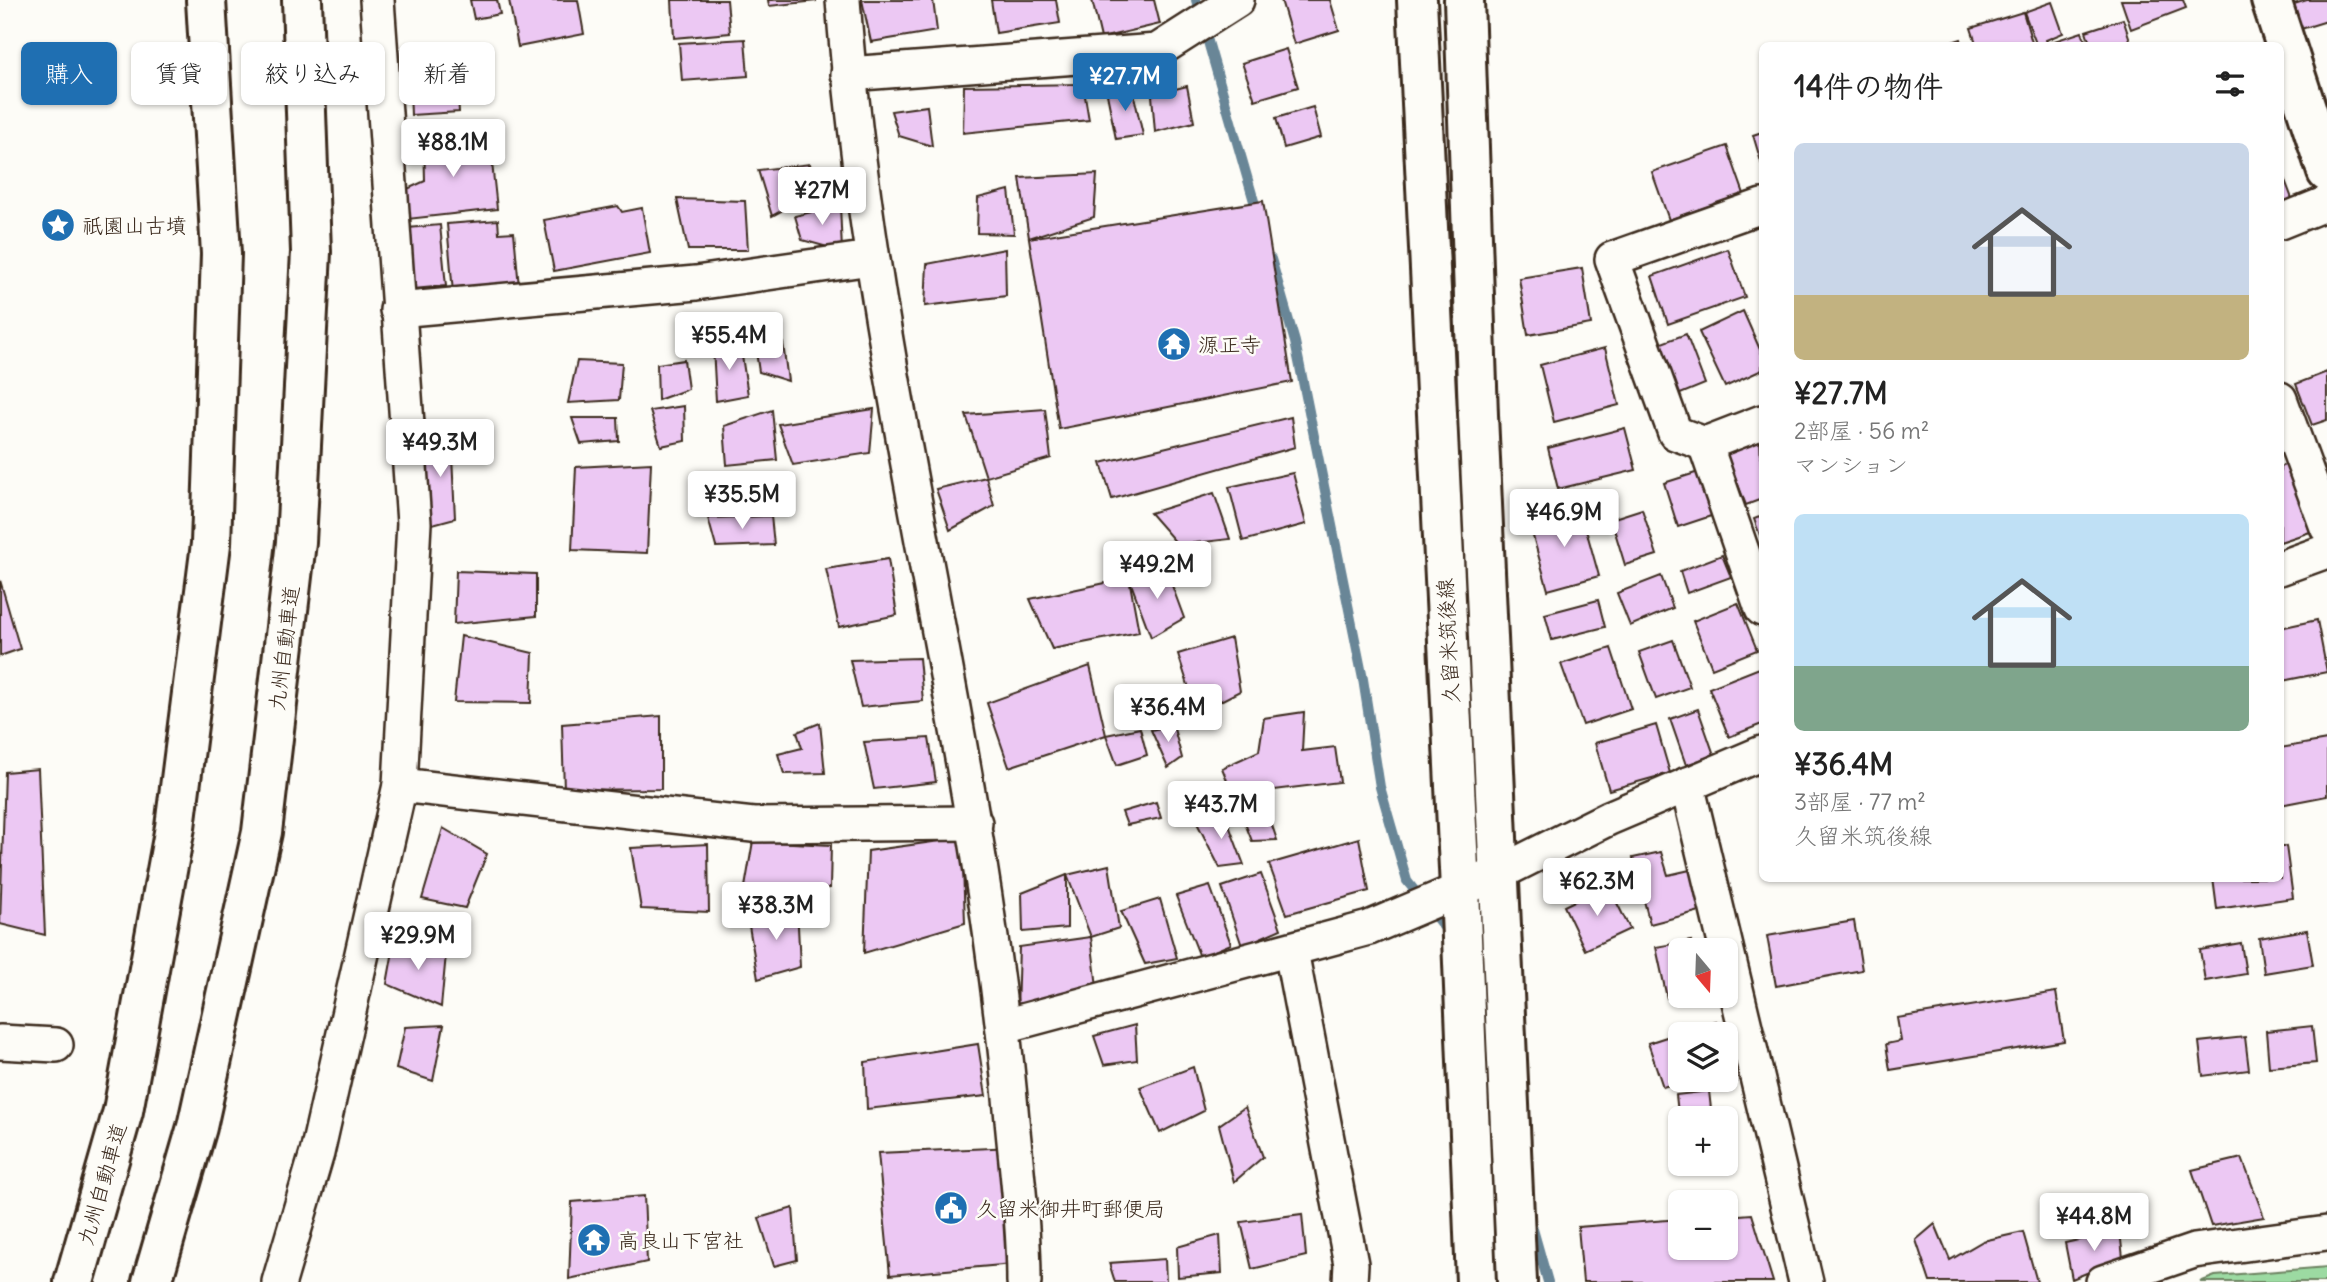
<!DOCTYPE html>
<html lang="ja">
<head>
<meta charset="utf-8">
<style>
	:root { --surface:#fff; --page:#f2f2f2; --text:#222; --muted:#767676; --accent:#1f6fb2 }
	body { margin:0; font-family:Delius,"Klee One",sans-serif; background:var(--page); color:var(--text); height:100vh; display:flex; flex-direction:column; font-size:26px; white-space:nowrap }
	* { box-sizing:border-box; margin:0 }
	p { font-size:23px; color:var(--muted) }
	.icon { flex:none; width:38px; height:38px; fill:none; stroke:currentColor; stroke-width:2; stroke-linecap:round; stroke-linejoin:round }
	.map { position:relative; flex:1; overflow:hidden }
	.drawer { position:absolute; left:1759px; top:42px; width:525px; height:840px; display:flex; flex-direction:column; background:var(--surface); border-radius:10px; box-shadow:0 2px 5px #0004 }
	.drawer>* { flex:none }
	.guide { position:absolute; left:21px; top:42px; width:665px; height:63px; display:flex; gap:14px }
	.needle { width:46px; rotate:161deg }
	.tools { position:absolute; left:1668px; top:938px; display:grid; gap:14px }
	.tools a { display:grid; place-items:center; width:70px; height:70px; border-radius:10px; background:var(--surface); box-shadow:0 2px 5px #0004; font-size:35px }
	.price { position:absolute; translate:-50% -60px; padding:0 16px; border-radius:7px; background:#fff; color:#222; font-size:23px; line-height:46px; filter:drop-shadow(0 2px 4px #0008) }
	.price::after { content:''; position:absolute; left:50%; top:42px; width:21px; height:16px; margin-left:-10px; background:inherit; clip-path:polygon(0 0,100% 0,50% 100%) }
	.price.selected { background:var(--accent); color:#fff }
	ul { padding:0; list-style:none }
	li { display:grid; align-content:center; gap:14px; height:371px; padding:0 35px }
	li span { display:grid; place-items:center; height:217px; border-radius:10px; color:#555 }
	li>.icon { margin-inline-start:auto }
	span .icon { width:126px; height:126px; fill:#fffc; stroke-width:1 }
	li b { font-size:30px }
	h2 { display:flex; justify-content:space-between; align-items:center; height:84px; padding:0 35px; font-size:30px }
	.tag { padding:0 24px; border-radius:10px; background:var(--surface); box-shadow:0 2px 5px #0004; font-size:24px; line-height:63px }
	.tag.selected { background:var(--accent); color:#fff }
	.map>svg:first-child { display:block }
	.green { fill:#9cdaa2; stroke:#6c8260; stroke-width:2 }
	.lines { fill:none; stroke-linecap:round; stroke-linejoin:round }
	.stream { stroke:#698697; stroke-width:10 }
	.building { fill:#ecc8f3; stroke:#3b2a1e; stroke-width:2 }
	.street-casing { stroke:#3b2a1e; stroke-width:38 }
	.secondary-casing { stroke:#3b2a1e; stroke-width:44 }
	.primary-casing { stroke:#3b2a1e; stroke-width:44 }
	.highway-casing { stroke:#3b2a1e; stroke-width:44 }
	.street { stroke:#fdfcf7; stroke-width:33 }
	.secondary { stroke:#fdfcf7; stroke-width:38 }
	.primary { stroke:#fdfcf7; stroke-width:38 }
	.highway { stroke:#fdfcf7; stroke-width:38 }
	.labels { text-anchor:middle; dominant-baseline:central; stroke-width:5; stroke-linejoin:round; paint-order:stroke }
	.poi-label { font-size:21px; fill:#3b2a1e; stroke:#fdfcf7; text-anchor:start }
	.street-label { font-size:21px; fill:#3b2a1e; stroke:#fdfcf7 }
</style>
</head>
<body>
<div class="map">
<svg width="2327" height="1282" viewBox="0 0 2327 1282">
	<rect width="100%" height="100%" fill="#fdfcf7"/>
	<filter id="ink" filterUnits="userSpaceOnUse"><feTurbulence type="fractalNoise" baseFrequency=".0143" numOctaves="2"/><feDisplacementMap in="SourceGraphic" scale="14" xChannelSelector="R" yChannelSelector="G"/><feConvolveMatrix kernelMatrix="1 2 1 2 8 2 1 2 1" color-interpolation-filters="sRGB"/></filter>
	<g filter="url(#ink)">
		<!-- green -->
		<polygon class="green" points="2327,1267 2327,1282 2200,1282 2215,1276"/>
		<g class="lines">
			<!-- stream -->
			<g class="stream">
				<polyline points="1196,0 1258,215"/>
				<polyline points="1271,259 1295,342 1363,679 1380,787 1407,881 1450,935"/>
				<polyline points="1531,1222 1548,1282"/>
			</g>
		</g>
		<!-- building -->
		<g class="building">
			<polygon points="470,0 497,0 500,14 474,19"/>
			<polygon points="509,0 578,0 584,34 518,47"/>
			<polygon points="672,0 727,0 730,33 674,38"/>
			<polygon points="768,0 816,0 816,1 769,6"/>
			<polygon points="862,0 933,0 937,31 871,42"/>
			<polygon points="991,0 1056,0 1060,23 996,33"/>
			<polygon points="1092,0 1154,0 1160,24 1101,38"/>
			<polygon points="1281,0 1330,0 1339,30 1294,44"/>
			<polygon points="2121,0 2183,0 2186,8 2131,29"/>
			<polygon points="2307,0 2327,0 2327,21 2301,29 2294,4"/>
			<polygon points="2052,2 2063,33 2046,40 2049,46 2037,46 2024,12"/>
			<polygon points="2023,12 2033,46 1977,46 1971,28"/>
			<polygon points="2123,19 2132,46 2091,46 2086,31"/>
			<polygon points="2082,32 2087,46 2053,46 2051,42"/>
			<polygon points="745,39 748,76 682,81 679,43"/>
			<polygon points="1961,39 1963,46 1940,46"/>
			<polygon points="1286,49 1298,87 1255,100 1242,63"/>
			<polygon points="456,66 459,112 411,115 409,68"/>
			<polygon points="1131,83 1143,135 1116,139 1107,94"/>
			<polygon points="1083,84 1089,120 963,133 964,86"/>
			<polygon points="1187,86 1194,122 1155,132 1152,95"/>
			<polygon points="927,106 932,146 899,136 891,111"/>
			<polygon points="1313,107 1321,137 1284,148 1276,118"/>
			<polygon points="1762,132 1762,165 1753,135"/>
			<polygon points="461,134 466,147 490,144 497,209 408,219 405,190 425,181 424,135"/>
			<polygon points="1727,146 1744,194 1669,220 1652,172"/>
			<polygon points="810,164 816,192 772,216 758,170"/>
			<polygon points="2280,167 2294,204 2280,209"/>
			<polygon points="1097,174 1094,217 1029,238 1020,178"/>
			<polygon points="1009,190 1014,234 977,233 978,198"/>
			<polygon points="677,199 745,201 748,250 688,250"/>
			<polygon points="1263,201 1292,382 1059,429 1029,238"/>
			<polygon points="840,205 842,251 802,240 795,216"/>
			<polygon points="618,206 622,212 642,208 650,253 554,271 544,220"/>
			<polygon points="498,220 499,233 514,232 519,287 453,293 447,224"/>
			<polygon points="440,225 446,286 413,289 408,228"/>
			<polygon points="1005,249 1006,296 925,306 927,264"/>
			<polygon points="1728,249 1745,297 1668,324 1652,276"/>
			<polygon points="1582,268 1591,324 1528,335 1519,278"/>
			<polygon points="1743,311 1762,354 1762,370 1725,387 1699,332"/>
			<polygon points="1686,334 1705,384 1678,395 1659,344"/>
			<polygon points="782,336 788,381 759,372 755,345"/>
			<polygon points="740,343 748,395 716,401 713,347"/>
			<polygon points="1605,348 1619,405 1554,422 1540,365"/>
			<polygon points="684,360 688,389 658,400 657,364"/>
			<polygon points="577,361 622,363 619,400 568,403"/>
			<polygon points="2327,372 2327,420 2312,425 2296,384"/>
			<polygon points="684,406 685,441 661,446 650,411"/>
			<polygon points="874,409 870,453 793,465 778,424"/>
			<polygon points="1045,409 1051,458 986,477 966,415"/>
			<polygon points="772,410 777,460 727,465 724,426"/>
			<polygon points="1291,417 1295,447 1112,499 1101,463"/>
			<polygon points="572,418 618,418 619,441 581,444"/>
			<polygon points="1625,428 1636,470 1558,489 1548,448"/>
			<polygon points="1760,434 1762,499 1746,505 1724,448"/>
			<polygon points="426,435 451,436 455,518 429,525"/>
			<polygon points="651,463 647,553 572,550 576,467"/>
			<polygon points="2287,464 2310,532 2280,542 2280,467"/>
			<polygon points="1708,469 1723,512 1678,527 1664,483"/>
			<polygon points="1293,473 1306,524 1243,541 1229,487"/>
			<polygon points="986,477 994,506 950,530 936,489"/>
			<polygon points="1214,493 1230,539 1178,545 1150,513"/>
			<polygon points="1580,508 1599,576 1548,590 1529,522"/>
			<polygon points="1642,509 1657,555 1625,565 1611,519"/>
			<polygon points="771,516 774,545 716,547 708,518"/>
			<polygon points="1762,516 1762,541 1754,519"/>
			<polygon points="1722,555 1731,577 1687,593 1680,571"/>
			<polygon points="888,559 897,615 839,627 826,569"/>
			<polygon points="456,571 536,574 536,616 454,624"/>
			<polygon points="1167,572 1184,618 1151,637 1129,578"/>
			<polygon points="1661,576 1673,608 1630,626 1617,593"/>
			<polygon points="1129,578 1139,632 1052,649 1030,599"/>
			<polygon points="0,580 20,649 0,656"/>
			<polygon points="1598,600 1605,627 1552,640 1545,614"/>
			<polygon points="1738,603 1757,650 1712,668 1693,621"/>
			<polygon points="2317,620 2327,672 2282,681 2280,628"/>
			<polygon points="461,636 533,653 531,703 454,702"/>
			<polygon points="1231,638 1240,691 1197,713 1178,654"/>
			<polygon points="1673,640 1690,687 1656,699 1639,652"/>
			<polygon points="1611,648 1631,709 1583,725 1561,664"/>
			<polygon points="919,658 923,701 861,707 850,660"/>
			<polygon points="1090,666 1106,735 1009,767 987,703"/>
			<polygon points="1762,667 1762,724 1729,737 1709,688"/>
			<polygon points="1698,709 1714,755 1686,765 1670,719"/>
			<polygon points="1304,712 1302,751 1335,747 1340,782 1233,795 1222,768 1259,751 1264,718"/>
			<polygon points="661,716 661,789 564,790 562,724"/>
			<polygon points="820,723 825,773 784,774 778,754 802,748 797,732"/>
			<polygon points="1173,725 1182,758 1168,768 1151,730"/>
			<polygon points="1656,725 1670,773 1609,790 1595,743"/>
			<polygon points="1140,728 1147,755 1117,765 1106,735"/>
			<polygon points="929,738 936,782 874,789 864,742"/>
			<polygon points="2327,740 2327,796 2280,805 2280,748"/>
			<polygon points="38,769 45,935 0,924 5,772"/>
			<polygon points="1156,802 1161,818 1127,825 1122,812"/>
			<polygon points="1265,805 1277,840 1252,841 1241,813"/>
			<polygon points="1224,812 1244,865 1220,868 1197,823"/>
			<polygon points="443,828 487,854 465,908 422,899"/>
			<polygon points="962,838 965,923 864,953 868,851"/>
			<polygon points="1359,838 1369,891 1287,914 1269,864"/>
			<polygon points="753,841 831,845 830,888 744,893"/>
			<polygon points="708,844 709,912 641,909 631,848"/>
			<polygon points="2286,846 2293,898 2217,909 2213,878 2280,878 2280,847"/>
			<polygon points="1661,852 1668,875 1690,870 1700,911 1650,924 1633,858"/>
			<polygon points="1109,865 1119,928 1091,937 1067,875"/>
			<polygon points="1261,874 1281,929 1242,946 1222,887"/>
			<polygon points="1067,875 1067,928 1023,932 1022,893"/>
			<polygon points="1608,885 1630,929 1585,950 1564,906"/>
			<polygon points="1210,886 1231,944 1200,957 1176,896"/>
			<polygon points="1160,899 1177,958 1145,964 1121,911"/>
			<polygon points="797,906 800,967 758,979 748,920"/>
			<polygon points="1854,921 1862,970 1776,986 1767,936"/>
			<polygon points="2307,930 2313,965 2264,973 2259,938"/>
			<polygon points="1091,937 1097,987 1017,1012 1019,947"/>
			<polygon points="395,940 446,954 441,1007 387,984"/>
			<polygon points="1691,941 1693,950 1680,950 1680,995 1667,998 1656,947"/>
			<polygon points="2241,943 2246,974 2205,981 2200,950"/>
			<polygon points="2056,992 2064,1041 1890,1070 1886,1044 1901,1041 1897,1018"/>
			<polygon points="1716,1021 1721,1034 1680,1034 1680,1080 1685,1080 1663,1087 1648,1043"/>
			<polygon points="444,1025 433,1081 396,1069 405,1027"/>
			<polygon points="1135,1025 1137,1060 1104,1065 1094,1036"/>
			<polygon points="2312,1026 2316,1063 2269,1067 2266,1031"/>
			<polygon points="2245,1037 2249,1070 2203,1076 2199,1042"/>
			<polygon points="978,1044 986,1096 867,1109 865,1062"/>
			<polygon points="1193,1067 1204,1111 1160,1133 1140,1087"/>
			<polygon points="1709,1091 1712,1118 1680,1118 1680,1131 1676,1095"/>
			<polygon points="1245,1107 1263,1157 1234,1182 1219,1125"/>
			<polygon points="1014,1147 1024,1263 890,1275 878,1153"/>
			<polygon points="2242,1158 2264,1217 2211,1226 2192,1170"/>
			<polygon points="644,1196 647,1262 569,1279 572,1202"/>
			<polygon points="793,1208 797,1260 774,1266 759,1218"/>
			<polygon points="1302,1214 1306,1256 1252,1269 1241,1222"/>
			<polygon points="1752,1214 1773,1282 1583,1282 1578,1227 1680,1219 1680,1248 1726,1248 1726,1216"/>
			<polygon points="1935,1224 1950,1260 1983,1241 2023,1232 2037,1282 1930,1282 1916,1240"/>
			<polygon points="2120,1231 2123,1258 2072,1279 2065,1243"/>
			<polygon points="1220,1235 1222,1273 1178,1277 1177,1247"/>
			<polygon points="1165,1259 1166,1282 1115,1282 1109,1263"/>
		</g>
		<g class="lines">
			<!-- street casing -->
			<g class="street-casing">
				<g id="street">
					<path d="M843,0C870,377 980,743 1012,1120C1017,1174 1024,1228 1024,1282"/>
					<polyline points="848,74 1157,51 1237,0"/>
					<polyline points="1762,206 1612,259 1675,433 1705,444 1762,422"/>
					<polyline points="2280,222 2327,203"/>
					<polyline points="397,310 696,283 871,258"/>
					<polyline points="2280,399 2327,527"/>
					<polyline points="1705,444 1762,609"/>
					<polyline points="2280,568 2327,551"/>
					<polyline points="1687,784 1806,1282"/>
					<polyline points="400,785 753,825 975,823"/>
					<polyline points="1291,951 1351,1264 1350,1282"/>
					<polyline points="1004,1026 1369,928 1499,873 1609,818 1762,753"/>
					<polyline points="0,1042 56,1045"/>
					<polyline points="279,1282 317,1153 400,785 414,523 377,0"/>
					<polyline points="2103,1282 2194,1251 2327,1233"/>
				</g>
			</g>
			<!-- secondary casing -->
			<g class="secondary-casing">
				<polyline id="secondary" points="2271,0 2327,172"/>
			</g>
			<!-- primary casing -->
			<g class="primary-casing">
				<g id="primary">
					<polyline points="1417,0 1460,889 1476,1282"/>
					<polyline points="1464,0 1478,415 1517,1282"/>
				</g>
			</g>
			<!-- highway casing -->
			<g class="highway-casing">
				<g id="highway">
					<polyline points="74,1282 123,1111 175,827 211,544 221,254 206,0"/>
					<polyline points="152,1282 197,1127 262,832 296,542 311,252 302,0"/>
				</g>
			</g>
			<!-- street -->
			<use href="#street" class="street"/>
			<!-- secondary -->
			<use href="#secondary" class="secondary"/>
			<!-- primary -->
			<use href="#primary" class="primary"/>
			<!-- highway -->
			<use href="#highway" class="highway"/>
		</g>
	</g>
	<!-- icons -->
	<defs>
		<g id="sight-disc" transform="scale(1.75)"><circle r="9.5" fill="#1f6fb2" stroke="#fdfcf7"/><path d="M0-6L1.8-2.2L6-1.7L2.9 1.2L3.7 5.4L0 3.3L-3.7 5.4L-2.9 1.2L-6-1.7L-1.8-2.2Z" fill="#fff"/></g>
		<g id="temple-disc" transform="scale(1.75)"><circle r="9.5" fill="#1f6fb2" stroke="#fdfcf7"/><path d="M0-6L5-2H3V0L6.5 2.5H4V6H1.5V3h-3V6H-4V2.5H-6.5L-3 0V-2H-5Z" fill="#fff"/></g>
		<g id="civic-disc" transform="scale(1.75)"><circle r="9.5" fill="#1f6fb2" stroke="#fdfcf7"/><path d="M-.6-6.5H3V-4.5H.6V-3L4-1V1h2V6H-6V1h2V-1L-.6-3ZM-1.2 2.5V6h2.4V2.5Z" fill="#fff"/></g>
	</defs>
	<g fill-rule="evenodd">
		<use href="#sight-disc" x="58" y="225"/>
		<use href="#temple-disc" x="1174" y="344"/>
		<use href="#civic-disc" x="951" y="1208"/>
		<use href="#temple-disc" x="594" y="1240"/>
	</g>
	<g class="labels">
		<!-- poi labels -->
		<g class="poi-label">
			<text x="82" y="225">祇園山古墳</text>
			<text x="1198" y="344">源正寺</text>
			<text x="976" y="1208">久留米御井町郵便局</text>
			<text x="618" y="1240">高良山下宮社</text>
		</g>
		<!-- street labels -->
		<g class="street-label">
			<text transform="translate(1448 641) rotate(-93)">久留米筑後線</text>
			<text transform="translate(284 648) rotate(-83)">九州自動車道</text>
			<text transform="translate(102 1184) rotate(-74)">九州自動車道</text>
		</g>
	</g>
</svg>
<div class="tools">
<a><svg class="needle" viewBox="-14 -14 28 28"><path d="M0-13l5 13h-10z" fill="#e53935"/><path d="M0 13l5-13h-10z" fill="#767676"/></svg></a>
<a><svg class="icon" aria-label="layers" viewBox="0 0 24 24"><path d="M12 4l9 5-9 5-9-5zM3 14l9 5 9-5"/></svg></a>
<a>+</a>
<a>−</a>
</div>
<b class="price selected" style="left:1125px;top:113px">¥27.7M</b>
<b class="price" style="left:453px;top:179px">¥88.1M</b>
<b class="price" style="left:822px;top:227px">¥27M</b>
<b class="price" style="left:729px;top:372px">¥55.4M</b>
<b class="price" style="left:440px;top:479px">¥49.3M</b>
<b class="price" style="left:742px;top:531px">¥35.5M</b>
<b class="price" style="left:1564px;top:549px">¥46.9M</b>
<b class="price" style="left:1157px;top:601px">¥49.2M</b>
<b class="price" style="left:1168px;top:744px">¥36.4M</b>
<b class="price" style="left:1221px;top:841px">¥43.7M</b>
<b class="price" style="left:1597px;top:918px">¥62.3M</b>
<b class="price" style="left:776px;top:942px">¥38.3M</b>
<b class="price" style="left:418px;top:972px">¥29.9M</b>
<b class="price" style="left:2094px;top:1253px">¥44.8M</b>
<div class="guide">
<a class="tag selected">購入</a>
<a class="tag">賃貸</a>
<a class="tag">絞り込み</a>
<a class="tag">新着</a>
</div>
<section class="drawer">
<h2>14件の物件<svg class="icon" aria-label="filters" viewBox="0 0 24 24"><path d="M4 7h16M4 17h16"/><circle cx="9" cy="7" r="2"/><circle cx="15" cy="17" r="2"/></svg></h2>
<ul>
<li><span style="background:linear-gradient(#c9d6e8 70%,#c2b280 0)"><svg class="icon" aria-label="home" viewBox="0 0 24 24"><path d="M3 11l9-7 9 7M6 9v11h12V9"/></svg></span><div><b>¥27.7M</b><p>2部屋 · 56 m²</p><p>マンション</p></div></li>
<li><span style="background:linear-gradient(#bfe0f5 70%,#7fa58c 0)"><svg class="icon" aria-label="home" viewBox="0 0 24 24"><path d="M3 11l9-7 9 7M6 9v11h12V9"/></svg></span><div><b>¥36.4M</b><p>3部屋 · 77 m²</p><p>久留米筑後線</p></div></li>
</ul>
</section>
</div>
</body>
</html>
